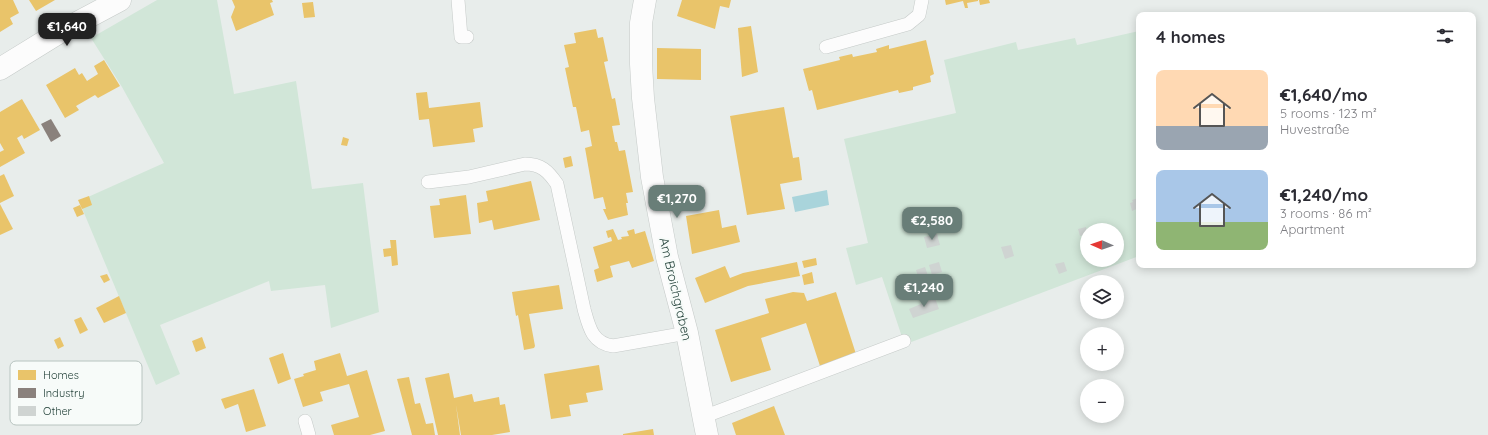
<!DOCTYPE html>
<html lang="en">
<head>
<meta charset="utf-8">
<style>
	:root { --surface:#fff; --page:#f2f2f3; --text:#2b2b33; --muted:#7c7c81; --accent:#697e78 }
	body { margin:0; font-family:Quicksand,sans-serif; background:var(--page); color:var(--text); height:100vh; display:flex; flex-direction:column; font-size:15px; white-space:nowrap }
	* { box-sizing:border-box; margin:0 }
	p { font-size:13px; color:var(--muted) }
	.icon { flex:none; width:22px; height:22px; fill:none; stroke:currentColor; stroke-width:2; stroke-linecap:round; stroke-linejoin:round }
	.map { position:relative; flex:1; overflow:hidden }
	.details { position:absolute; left:1136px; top:12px; width:340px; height:256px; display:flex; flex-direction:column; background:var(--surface); border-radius:8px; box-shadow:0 2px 10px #0003 }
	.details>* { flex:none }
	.needle { width:26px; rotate:272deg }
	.tools { position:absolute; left:1080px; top:223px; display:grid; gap:8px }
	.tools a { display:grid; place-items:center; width:44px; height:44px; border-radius:50%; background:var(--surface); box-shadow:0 2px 10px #0003; font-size:20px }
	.price { position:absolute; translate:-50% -34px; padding:0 9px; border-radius:8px; background:var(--accent); color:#fff; font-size:13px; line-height:26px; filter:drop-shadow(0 1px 2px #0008) }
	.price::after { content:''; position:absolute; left:50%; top:24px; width:12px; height:9px; margin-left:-6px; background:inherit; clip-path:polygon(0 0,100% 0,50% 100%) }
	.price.active { background:#222; color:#fff }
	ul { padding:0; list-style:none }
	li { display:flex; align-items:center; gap:12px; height:100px; padding:0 20px }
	li span { display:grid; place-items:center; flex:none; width:112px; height:80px; border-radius:8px; color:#555 }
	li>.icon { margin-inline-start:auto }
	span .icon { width:48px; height:48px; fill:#fffc; stroke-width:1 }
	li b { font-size:17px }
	h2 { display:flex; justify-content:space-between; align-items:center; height:48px; padding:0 20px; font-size:17px }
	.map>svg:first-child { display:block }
	.green { fill:#d1e6d8; fill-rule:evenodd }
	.water { fill:#a9d4db }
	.homes { fill:#e9c46a }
	.industry { fill:#8a817c }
	.building { fill:#cfd4d2 }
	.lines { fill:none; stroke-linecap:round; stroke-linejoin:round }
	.lane-casing { stroke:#c5cac8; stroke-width:14 }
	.street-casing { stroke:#c5cac8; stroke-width:23 }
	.lane { stroke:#fcfcfc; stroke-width:13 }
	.street { stroke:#fcfcfc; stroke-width:22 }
	.labels { text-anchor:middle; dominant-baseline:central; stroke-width:4; stroke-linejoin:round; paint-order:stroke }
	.street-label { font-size:13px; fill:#24423a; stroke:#f7fbf9 }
	.key { fill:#f7fbf9; stroke:#b8c4c0; stroke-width:1 }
	.key-label { font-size:11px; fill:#24423a }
</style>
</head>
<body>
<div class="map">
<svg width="1488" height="435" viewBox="0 0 1488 435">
	<rect width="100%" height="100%" fill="#e8edeb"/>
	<!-- green -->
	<g class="green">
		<polygon points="157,0 217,0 234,94 296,81 312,189 363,183 379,312 331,328 325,285 271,291 269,281 160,325 180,374 156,385 79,201 164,163 122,87 91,38"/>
		<path d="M1139,31V256L906,344L902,337L882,277L856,285L846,248L868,243L844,139L956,113L944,60L1016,42L1018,50L1075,38L1077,45ZM1087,230H1117V260H1087Z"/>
	</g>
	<!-- water -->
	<polygon class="water" points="827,190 829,205 795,212 792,197"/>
	<!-- homes -->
	<g class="homes">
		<polygon points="0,0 13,0 19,13 10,18 13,24 0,32"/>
		<polygon points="29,0 55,0 36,11"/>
		<polygon points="232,0 272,0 273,2 270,3 274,15 236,31 231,17 235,7"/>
		<polygon points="682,0 731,0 729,8 720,6 715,29 677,16"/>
		<polygon points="945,0 978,0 978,1 967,3 968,8 965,8 963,1 946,5"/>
		<polygon points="979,0 989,0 990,3 980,5"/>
		<polygon points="313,2 315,17 304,18 302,3"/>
		<polygon points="751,26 758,72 742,77 738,28"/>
		<polygon points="596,29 598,38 603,37 608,61 604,62 612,99 615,98 620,125 612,126 615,142 617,142 619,151 625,150 633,192 626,193 628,203 626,203 628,215 608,220 603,209 606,209 603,197 594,199 585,148 592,146 589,130 581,132 576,107 573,107 565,68 569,67 564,45 576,43 574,33"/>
		<polygon points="926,40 934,74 930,76 931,82 913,87 913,90 899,93 898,90 817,110 812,90 809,91 803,69 840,60 839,57 852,54 853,57 877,52 876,49 889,45 889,49"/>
		<polygon points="657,48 701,49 701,80 657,79"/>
		<polygon points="104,60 120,86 98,98 95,95 76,106 79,110 65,118 46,85 75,68 79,75 82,73 87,81 98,74 94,66"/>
		<polygon points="427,92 429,108 480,102 483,127 473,129 475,142 433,147 429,119 419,120 416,93"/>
		<polygon points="22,99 40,130 24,139 22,135 17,138 25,153 0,167 0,152 4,150 0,143 0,112"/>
		<polygon points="784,107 793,158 799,157 802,180 780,184 785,209 747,215 730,116"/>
		<polygon points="343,137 349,139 347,146 341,145"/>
		<polygon points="571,156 573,166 565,168 563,158"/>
		<polygon points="4,174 14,196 0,203 0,176"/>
		<polygon points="531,181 540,220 494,230 492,220 479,223 477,203 488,201 486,191"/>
		<polygon points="466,195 471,234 434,238 430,206 440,205 439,199"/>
		<polygon points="89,196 92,205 82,209 78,200"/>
		<polygon points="0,204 13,229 0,235"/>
		<polygon points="80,205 84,214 77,217 73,208"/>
		<polygon points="719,210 722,228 736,225 740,242 692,254 686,216"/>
		<polygon points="613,229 618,240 622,239 621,237 629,236 627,231 634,229 635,234 645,231 654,261 632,268 629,261 610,266 613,277 597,282 594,270 599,268 593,247 612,241 611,237 608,238 606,231"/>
		<polygon points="390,240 396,240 398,265 392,266 391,256 384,257 383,249 391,248"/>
		<polygon points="816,258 817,265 804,268 802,261"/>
		<polygon points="797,262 800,276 748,286 705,303 695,278 725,266 730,278 743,273"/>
		<polygon points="812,272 814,283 804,285 802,275"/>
		<polygon points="107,274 110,280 104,283 100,276"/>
		<polygon points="559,285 563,309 529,314 535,346 534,348 524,350 518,315 516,316 512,292"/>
		<polygon points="793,292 804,293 807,301 836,292 856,354 820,366 806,323 761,338 771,370 731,382 715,330 769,313 765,299"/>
		<polygon points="119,296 126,313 104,323 96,308"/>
		<polygon points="81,317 88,330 80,334 74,320"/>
		<polygon points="60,337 64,346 58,349 54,340"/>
		<polygon points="202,337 206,348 196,352 192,341"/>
		<polygon points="283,353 291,379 278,384 269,358"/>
		<polygon points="340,353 347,376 367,370 385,431 370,435 334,435 331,425 359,417 349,384 320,392 323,401 303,407 294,379 304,376 303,374 316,370 314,361"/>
		<polygon points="599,365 603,390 586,393 588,402 569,405 571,416 551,419 544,374"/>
		<polygon points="449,373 454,398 472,394 474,402 499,397 500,405 505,404 510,432 492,435 461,435 456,405 460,435 438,435 425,378"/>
		<polygon points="409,377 415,404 420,403 426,424 433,423 435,435 412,435 397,379"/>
		<polygon points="254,389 266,426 246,432 238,404 225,409 221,399"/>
		<polygon points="774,406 785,435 736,435 732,423"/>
		<polygon points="653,429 654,435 623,435 623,434"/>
	</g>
	<!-- industry -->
	<polygon class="industry" points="51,119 61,136 51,142 41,124"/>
	<!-- building -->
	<g class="building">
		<polygon points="1138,198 1139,200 1139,208 1132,211 1130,203 1133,202 1132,200"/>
		<polygon points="1086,227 1087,234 1080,236 1078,229"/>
		<polygon points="937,234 940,245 927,248 924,237"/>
		<polygon points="1011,245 1014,256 1005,259 1001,247"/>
		<polygon points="939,262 942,272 932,275 929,265"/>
		<polygon points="1064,262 1067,271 1059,274 1055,264"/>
		<polygon points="925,267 928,276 919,279 916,270"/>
		<polygon points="935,298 939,309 913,318 909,309"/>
	</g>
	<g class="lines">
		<!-- lane casing -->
		<g class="lane-casing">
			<g id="lane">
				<polyline points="458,0 461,37 467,37"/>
				<polyline points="826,47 908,24 919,15 922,0"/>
				<path d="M428,182L469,177L525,164C541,164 548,171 557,184L584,309C589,327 592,343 613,346L687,333"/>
				<polyline points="703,417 904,341"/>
				<polyline points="305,421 309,435"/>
			</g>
		</g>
		<!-- street casing -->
		<g class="street-casing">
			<g id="street">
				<polyline points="645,0 641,23 641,64 643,98 652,177 667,257 687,333 707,435"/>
				<polyline points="0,69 60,32 120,0"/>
			</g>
		</g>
		<!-- lane -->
		<use href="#lane" class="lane"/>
		<!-- street -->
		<use href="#street" class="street"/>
	</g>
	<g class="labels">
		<!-- street labels -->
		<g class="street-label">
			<text transform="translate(676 289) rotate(77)">Am Broichgraben</text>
		</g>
	</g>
	<!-- legend -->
	<rect x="10" y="361" width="132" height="64" rx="6" class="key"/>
	<rect x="18" y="370" width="18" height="10" fill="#e9c46a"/>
	<rect x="18" y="388" width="18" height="10" fill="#8a817c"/>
	<rect x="18" y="406" width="18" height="10" fill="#cfd4d2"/>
	<g class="key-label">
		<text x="43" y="379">Homes</text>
		<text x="43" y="397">Industry</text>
		<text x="43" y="415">Other</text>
	</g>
</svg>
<div class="tools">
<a><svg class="needle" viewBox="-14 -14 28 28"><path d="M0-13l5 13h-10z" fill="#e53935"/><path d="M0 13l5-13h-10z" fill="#7c7c81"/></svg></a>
<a><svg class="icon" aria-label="layers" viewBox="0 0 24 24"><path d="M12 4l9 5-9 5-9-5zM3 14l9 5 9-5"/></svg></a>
<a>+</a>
<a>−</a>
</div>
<b class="price active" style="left:67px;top:47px">€1,640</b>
<b class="price" style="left:677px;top:219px">€1,270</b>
<b class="price" style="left:932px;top:241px">€2,580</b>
<b class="price" style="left:924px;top:308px">€1,240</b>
<section class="details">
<h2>4 homes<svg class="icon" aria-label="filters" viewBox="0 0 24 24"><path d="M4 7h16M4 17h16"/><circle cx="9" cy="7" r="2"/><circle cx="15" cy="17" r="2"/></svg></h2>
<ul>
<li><span style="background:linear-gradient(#ffd9b3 70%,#9aa5b1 0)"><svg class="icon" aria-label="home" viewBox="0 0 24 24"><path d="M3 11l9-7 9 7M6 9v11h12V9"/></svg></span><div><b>€1,640/mo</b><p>5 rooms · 123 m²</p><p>Huvestraße</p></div></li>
<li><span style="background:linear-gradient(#a9c7e8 65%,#8fb573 0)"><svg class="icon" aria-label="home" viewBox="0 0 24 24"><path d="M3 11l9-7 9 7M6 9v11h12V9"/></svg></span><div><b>€1,240/mo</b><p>3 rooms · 86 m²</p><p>Apartment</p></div></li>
</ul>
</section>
</div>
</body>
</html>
